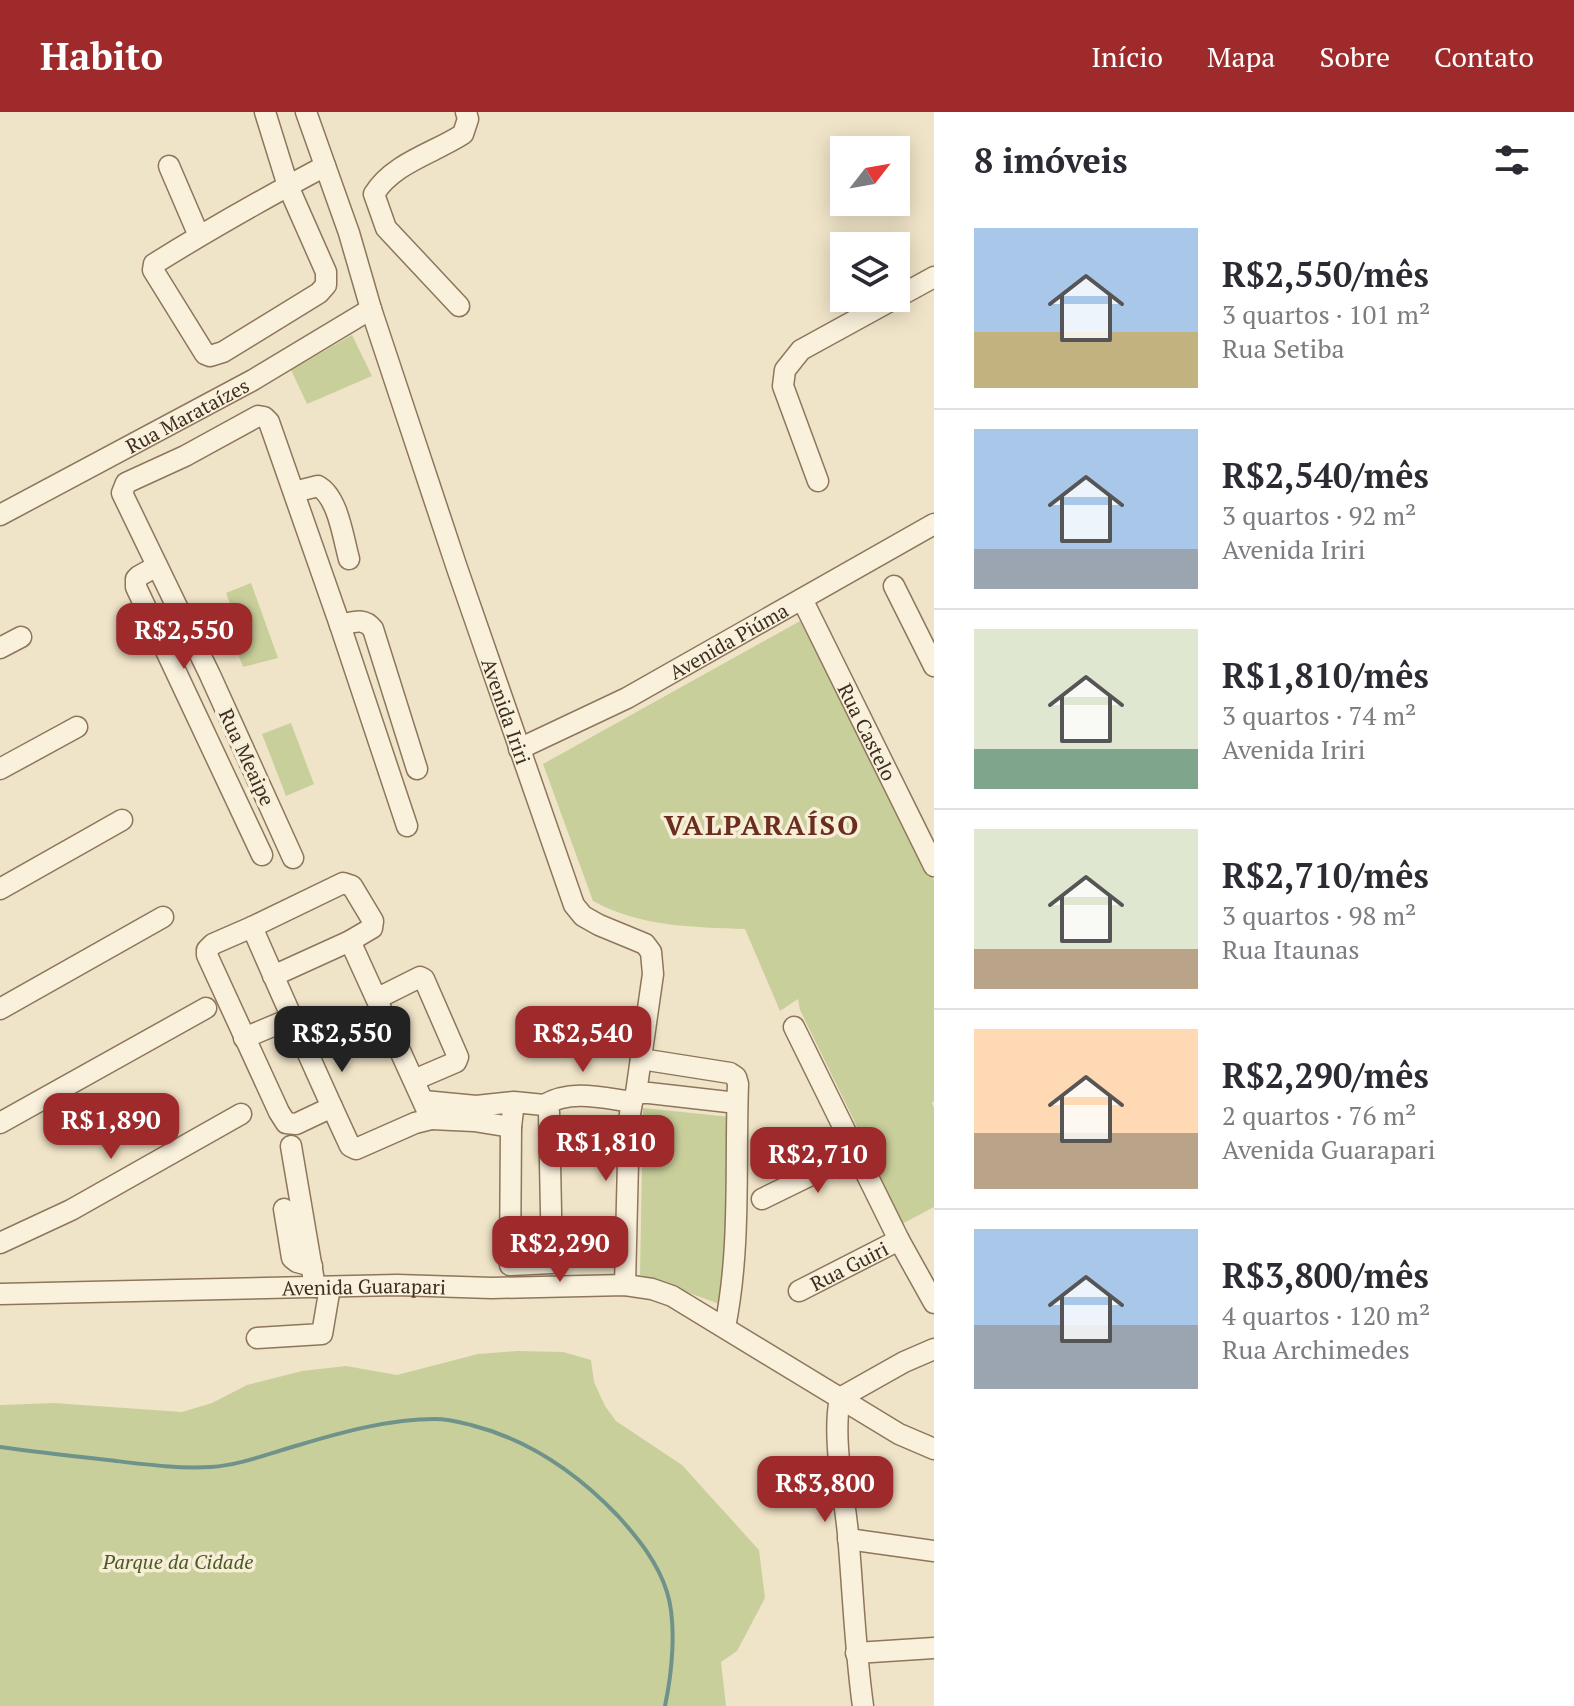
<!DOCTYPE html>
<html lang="pt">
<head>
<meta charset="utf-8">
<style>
	:root { --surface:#fff; --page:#f7f7f7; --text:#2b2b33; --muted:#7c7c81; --line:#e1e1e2; --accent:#9e2a2b }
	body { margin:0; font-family:"PT Serif",serif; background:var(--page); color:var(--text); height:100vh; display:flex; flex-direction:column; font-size:30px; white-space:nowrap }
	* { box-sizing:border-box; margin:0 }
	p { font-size:26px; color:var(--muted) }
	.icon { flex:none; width:44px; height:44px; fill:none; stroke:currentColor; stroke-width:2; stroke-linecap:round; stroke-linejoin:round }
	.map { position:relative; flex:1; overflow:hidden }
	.details { display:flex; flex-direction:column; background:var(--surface); width:640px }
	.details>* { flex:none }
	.needle { width:52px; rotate:59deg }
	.buttons { position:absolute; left:830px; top:24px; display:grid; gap:16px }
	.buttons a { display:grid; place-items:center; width:80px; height:80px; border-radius:0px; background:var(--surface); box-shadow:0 4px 20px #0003; font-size:40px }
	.price { position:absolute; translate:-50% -68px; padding:0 18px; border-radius:16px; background:var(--accent); color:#fff; font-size:26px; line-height:52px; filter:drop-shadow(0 2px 4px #0008) }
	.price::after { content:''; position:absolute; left:50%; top:48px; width:24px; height:18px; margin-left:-12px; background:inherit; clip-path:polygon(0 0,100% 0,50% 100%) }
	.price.selected { background:#222; color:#fff }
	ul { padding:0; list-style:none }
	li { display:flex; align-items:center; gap:24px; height:200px; padding:0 40px }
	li+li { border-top:2px solid var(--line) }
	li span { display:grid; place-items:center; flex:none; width:224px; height:160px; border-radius:0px; color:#555 }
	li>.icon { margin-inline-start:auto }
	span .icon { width:96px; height:96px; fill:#fffc; stroke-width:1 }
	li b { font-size:34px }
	h2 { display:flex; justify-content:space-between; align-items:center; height:96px; padding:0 40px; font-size:34px }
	header { display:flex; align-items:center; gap:48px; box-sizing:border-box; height:112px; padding:0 40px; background:var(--accent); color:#fff }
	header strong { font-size:38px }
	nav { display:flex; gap:44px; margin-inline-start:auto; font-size:28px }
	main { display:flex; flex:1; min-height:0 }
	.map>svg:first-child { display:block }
	.green { fill:#c9cf9b }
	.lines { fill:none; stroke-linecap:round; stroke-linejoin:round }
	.stream { stroke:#6f938a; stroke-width:4 }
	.minor-casing { stroke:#8d765c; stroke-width:23 }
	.minor { stroke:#faf1dc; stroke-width:20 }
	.labels { text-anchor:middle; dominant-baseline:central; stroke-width:7; stroke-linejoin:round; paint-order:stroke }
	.street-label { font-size:20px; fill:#3d2e20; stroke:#f7eed8 }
	.park-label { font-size:20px; font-style:italic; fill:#4d5a26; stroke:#f7eed8 }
	.district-label { font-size:28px; font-weight:bold; letter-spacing:2px; fill:#6b2e1e; stroke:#f7eed8 }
</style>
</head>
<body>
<header>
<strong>Habito</strong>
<nav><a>Início</a><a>Mapa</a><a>Sobre</a><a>Contato</a></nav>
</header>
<main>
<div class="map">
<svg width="934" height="1594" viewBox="0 0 934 1594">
	<rect width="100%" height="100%" fill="#f0e4c8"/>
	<!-- green -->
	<g class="green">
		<polygon points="352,223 372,264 307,292 291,258"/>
		<polygon points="251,471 278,546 243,555 237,539 246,535 226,481"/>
		<path d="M800,509L912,729L934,768V989L932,991L934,996V1095L902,1112L866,1033L800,898L798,887L780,899L745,817C692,815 640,815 593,789L543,652Z"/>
		<polygon points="291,611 314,672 286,684 262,622"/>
		<polygon points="643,996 731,1005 722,1193 640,1163"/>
		<polygon points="518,1239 563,1240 591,1248 594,1270 605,1294 616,1309 682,1353 759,1438 765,1486 737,1539 721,1550 726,1594 0,1594 0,1293 54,1291 182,1300 212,1291 247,1273 302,1259 346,1254 397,1263 478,1242"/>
	</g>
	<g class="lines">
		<!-- stream -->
		<path class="stream" d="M0,1335C36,1340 72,1344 108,1348C142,1352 177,1357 211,1355C241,1353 270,1341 299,1333C342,1320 390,1307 435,1307C448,1307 459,1310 471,1313C530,1328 577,1361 618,1404C638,1426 658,1451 667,1480C677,1512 672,1561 665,1594"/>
		<!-- minor casing -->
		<g class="minor-casing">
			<g id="minor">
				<path d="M265,0L288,74L326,160V173L319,181L223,240L210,244L205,242L153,158L154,152C210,117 267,85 325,54"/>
				<path id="s1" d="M306,0L349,121L371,197L457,456L574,793L583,804L599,813L645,832L651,840L653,862L636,981L632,990L629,1008L625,1173"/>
				<polyline points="169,54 199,124"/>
				<path d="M459,194L386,116L374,82C393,51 434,41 463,22L468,7L466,0"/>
				<polyline points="818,369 783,274 785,258 801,238 934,165"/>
				<path d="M294,380L318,374C338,385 343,425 349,447"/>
				<path id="s2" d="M0,403L253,268L371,197"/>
				<polyline points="157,454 139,464 136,467 136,475 262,743"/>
				<polyline points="894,474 934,554"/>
				<path id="s3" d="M802,487L934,754"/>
				<path d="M340,513C353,510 364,505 373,517L417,657"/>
				<polyline points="0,536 21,525"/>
				<path id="s4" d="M519,637L627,586L934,412"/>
				<polyline points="0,657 77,615"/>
				<polyline points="293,746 210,563 122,381 126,371 185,344 258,304 264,305 269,310 340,513 407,714"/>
				<polyline points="0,777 122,708"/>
				<polyline points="252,815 213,832 207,838 207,843 279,1000 286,1011 296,1012 332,995"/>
				<polyline points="350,829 431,1007 474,1009 511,1015"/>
				<path d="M273,864L350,829L372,816L373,809L352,774L343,771L252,815C284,888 316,961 350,1034L356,1037L415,1011L431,1007"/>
				<polyline points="378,886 420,865 424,867 458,945 456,950 414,968"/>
				<polyline points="0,897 163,805"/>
				<polyline points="794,915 899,1128 934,1191"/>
				<polyline points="244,926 292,906"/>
				<path d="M641,947L730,961L736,965L738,972C735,1053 741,1136 725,1215"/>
				<polyline points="636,981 649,981 737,991"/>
				<polyline points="424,989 476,994 514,990 544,993 549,1000 552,1151 510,1153 511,1015 514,990"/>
				<path d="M544,993C572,977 602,986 632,990"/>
				<polyline points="0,1011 206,896"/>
				<polyline points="291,1034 315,1175"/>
				<polyline points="762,1087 856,1041"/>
				<polyline points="284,1097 292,1146 297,1150 312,1154"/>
				<polyline points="0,1131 71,1098 241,1002"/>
				<path id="s5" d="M799,1179L899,1128"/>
				<path id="s6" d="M0,1182L397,1173L492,1176L625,1173L652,1177L672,1184L899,1322L934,1337"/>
				<polyline points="257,1226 322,1222 330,1175"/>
				<path d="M840,1286C832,1327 844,1380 848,1422C853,1479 855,1537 863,1594"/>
				<polyline points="840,1286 904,1250 934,1237"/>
				<polyline points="848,1427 934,1439"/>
				<polyline points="856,1541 934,1536"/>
			</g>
		</g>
		<!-- minor -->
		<use href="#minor" class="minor"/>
	</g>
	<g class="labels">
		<!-- street labels -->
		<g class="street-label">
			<text stroke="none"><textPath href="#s2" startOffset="212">Rua Marataízes</textPath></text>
			<text stroke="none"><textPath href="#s4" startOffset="236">Avenida Piúma</textPath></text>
			<text stroke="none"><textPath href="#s1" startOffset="632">Avenida Iriri</textPath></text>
			<text stroke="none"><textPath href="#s3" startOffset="148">Rua Castelo</textPath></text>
			<text transform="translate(247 645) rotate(65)">Rua Meaipe</text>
			<text stroke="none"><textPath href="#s5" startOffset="56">Rua Guiri</textPath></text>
			<text stroke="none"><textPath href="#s6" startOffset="364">Avenida Guarapari</textPath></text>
		</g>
		<!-- park labels -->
		<g class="park-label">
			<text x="178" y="1449">Parque da Cidade</text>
		</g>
		<!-- district labels -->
		<g class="district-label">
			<text x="762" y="712">VALPARAÍSO</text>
		</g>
	</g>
</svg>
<div class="buttons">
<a><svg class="needle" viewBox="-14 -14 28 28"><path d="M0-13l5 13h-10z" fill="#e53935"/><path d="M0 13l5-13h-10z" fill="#7c7c81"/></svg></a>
<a><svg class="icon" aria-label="layers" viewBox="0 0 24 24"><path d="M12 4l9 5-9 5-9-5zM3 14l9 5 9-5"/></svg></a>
</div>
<b class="price" style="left:184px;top:559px">R$2,550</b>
<b class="price selected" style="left:342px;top:962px">R$2,550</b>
<b class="price" style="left:583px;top:962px">R$2,540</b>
<b class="price" style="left:111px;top:1049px">R$1,890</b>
<b class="price" style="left:606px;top:1071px">R$1,810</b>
<b class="price" style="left:818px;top:1083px">R$2,710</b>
<b class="price" style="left:560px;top:1172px">R$2,290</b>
<b class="price" style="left:825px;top:1412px">R$3,800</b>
</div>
<section class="details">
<h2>8 imóveis<svg class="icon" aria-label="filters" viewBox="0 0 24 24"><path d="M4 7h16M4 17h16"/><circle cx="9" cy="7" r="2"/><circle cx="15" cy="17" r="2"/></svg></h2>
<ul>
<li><span style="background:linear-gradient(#a9c7e8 65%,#c2b280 0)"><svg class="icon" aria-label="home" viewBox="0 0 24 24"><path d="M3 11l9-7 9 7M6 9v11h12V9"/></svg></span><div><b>R$2,550/mês</b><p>3 quartos · 101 m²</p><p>Rua Setiba</p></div></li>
<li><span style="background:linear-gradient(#a9c7e8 75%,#9aa5b1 0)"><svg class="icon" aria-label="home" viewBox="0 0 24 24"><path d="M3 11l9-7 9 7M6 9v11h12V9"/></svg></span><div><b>R$2,540/mês</b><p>3 quartos · 92 m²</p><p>Avenida Iriri</p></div></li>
<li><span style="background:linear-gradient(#dfe7d0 75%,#7fa58c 0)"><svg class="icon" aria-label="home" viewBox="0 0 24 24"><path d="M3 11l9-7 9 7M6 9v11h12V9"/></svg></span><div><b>R$1,810/mês</b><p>3 quartos · 74 m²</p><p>Avenida Iriri</p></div></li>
<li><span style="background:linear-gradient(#dfe7d0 75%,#b9a48a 0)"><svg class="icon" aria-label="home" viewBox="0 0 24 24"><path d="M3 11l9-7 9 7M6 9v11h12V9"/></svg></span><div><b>R$2,710/mês</b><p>3 quartos · 98 m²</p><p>Rua Itaunas</p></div></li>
<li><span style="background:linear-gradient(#ffd9b3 65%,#b9a48a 0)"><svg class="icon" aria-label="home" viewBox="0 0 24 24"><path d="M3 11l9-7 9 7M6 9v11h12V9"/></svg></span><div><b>R$2,290/mês</b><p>2 quartos · 76 m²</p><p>Avenida Guarapari</p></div></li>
<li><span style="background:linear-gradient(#a9c7e8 60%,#9aa5b1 0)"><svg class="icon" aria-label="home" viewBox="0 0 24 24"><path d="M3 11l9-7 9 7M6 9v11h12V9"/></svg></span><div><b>R$3,800/mês</b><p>4 quartos · 120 m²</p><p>Rua Archimedes</p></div></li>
</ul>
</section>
</main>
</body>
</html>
